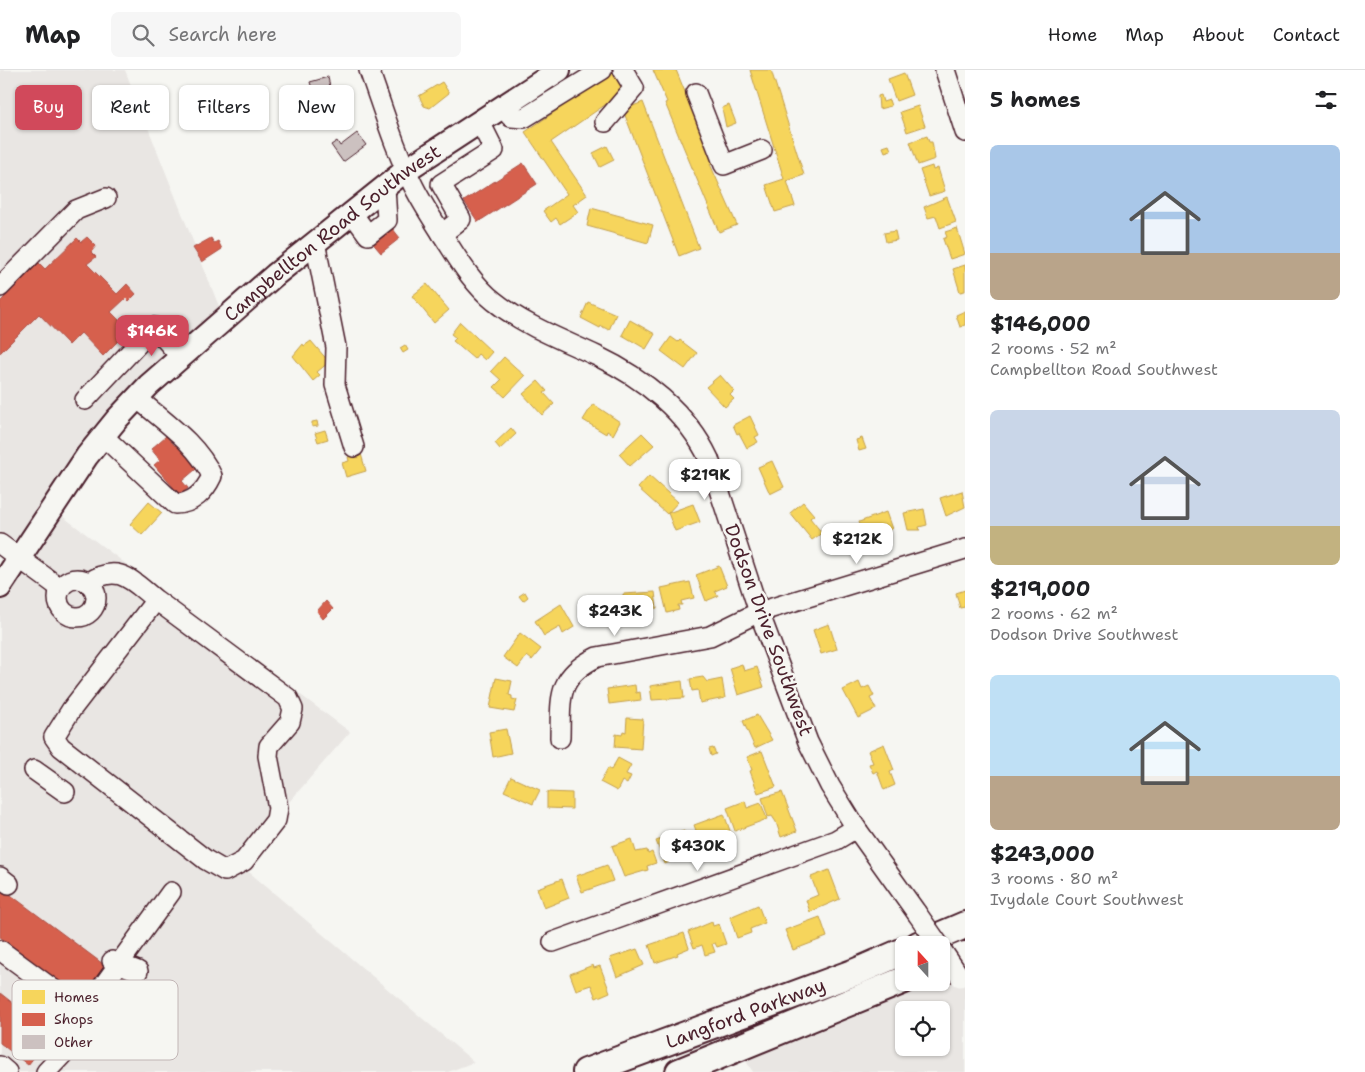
<!DOCTYPE html>
<html lang="en">
<head>
<meta charset="utf-8">
<style>
	:root { --surface:#fff; --page:#f6f6f6; --text:#202124; --muted:#757577; --line:#e0e0e0; --accent:#d1495b }
	body { margin:0; font-family:"Shantell Sans",sans-serif; background:var(--page); color:var(--text); height:100vh; display:flex; flex-direction:column; font-size:19px; white-space:nowrap }
	* { box-sizing:border-box; margin:0 }
	p { font-size:16px; color:var(--muted) }
	.icon { flex:none; width:28px; height:28px; fill:none; stroke:currentColor; stroke-width:2; stroke-linecap:round; stroke-linejoin:round }
	.map { position:relative; flex:1; overflow:hidden }
	.details { display:flex; flex-direction:column; background:var(--surface); width:400px }
	.details>* { flex:none }
	.top-card { position:absolute; left:15px; top:15px; width:475px; height:45px; display:flex; gap:10px }
	.needle { width:32px; rotate:339deg }
	.fabs { position:absolute; left:895px; top:866px; display:grid; gap:10px }
	.fabs a { display:grid; place-items:center; width:55px; height:55px; border-radius:8px; background:var(--surface); box-shadow:0 1px 4px #0004; font-size:25px }
	.price { position:absolute; translate:-50% -42px; padding:0 11px; border-radius:10px; background:#fff; color:#222; font-size:16px; line-height:32px; filter:drop-shadow(0 1px 2px #0008) }
	.price::after { content:''; position:absolute; left:50%; top:30px; width:15px; height:11px; margin-left:-8px; background:inherit; clip-path:polygon(0 0,100% 0,50% 100%) }
	.price.selected { background:var(--accent); color:#fff }
	ul { padding:0; list-style:none }
	li { display:grid; align-content:center; gap:10px; height:265px; padding:0 25px }
	li span { display:grid; place-items:center; height:155px; border-radius:8px; color:#555 }
	li>.icon { margin-inline-start:auto }
	span .icon { width:90px; height:90px; fill:#fffc; stroke-width:1 }
	li b { font-size:21px }
	h2 { display:flex; justify-content:space-between; align-items:center; height:60px; padding:0 25px; font-size:21px }
	.pill { padding:0 18px; border-radius:8px; background:var(--surface); box-shadow:0 1px 4px #0004; font-size:18px; line-height:45px }
	.pill.selected { background:var(--accent); color:#fff }
	header { display:flex; align-items:center; gap:30px; box-sizing:border-box; height:70px; padding:0 25px; background:var(--surface); border-bottom:1px solid var(--line) }
	header strong { font-size:24px }
	nav { display:flex; gap:28px; margin-inline-start:auto; font-size:18px }
	.search { width:350px; height:45px; background:var(--page); display:flex; align-items:center; gap:12px; box-sizing:border-box; padding:0 18px; border-radius:8px; color:var(--muted); font-size:19px }
	main { display:flex; flex:1; min-height:0 }
	.map>svg:first-child { display:block }
	.built { fill:#e9e6e3; fill-rule:evenodd }
	.homes { fill:#f6d55c; stroke:#c29e4d }
	.shops { fill:#d6604d; stroke:#ac4c43 }
	.building { fill:#ccc1c0; stroke:#4a1f2b }
	.lines { fill:none; stroke-linecap:round; stroke-linejoin:round }
	.minor-casing { stroke:#4a1f2b; stroke-width:22 }
	.major-casing { stroke:#4a1f2b; stroke-width:26 }
	.highway-casing { stroke:#4a1f2b; stroke-width:30 }
	.minor { stroke:#f6f6f2; stroke-width:19 }
	.major { stroke:#f6f6f2; stroke-width:22 }
	.highway { stroke:#f6f6f2; stroke-width:26 }
	.minor-bridge-casing { stroke:#4a1f2b; stroke-width:22; stroke-linecap:butt }
	.minor-bridge { stroke:#f6f6f2; stroke-width:19 }
	.labels { text-anchor:middle; dominant-baseline:central; stroke-width:5; stroke-linejoin:round; paint-order:stroke }
	.street-label { font-size:19px; fill:#4a1f2b; stroke:#f6f6f2 }
	.key { fill:#f6f6f2; stroke:#c2b6b6; stroke-width:1 }
	.key-label { font-size:14px; fill:#4a1f2b }
</style>
</head>
<body>
<header>
<strong>Map</strong>
<div class="search"><svg class="icon" aria-label="search" viewBox="0 0 24 24"><circle cx="10" cy="10" r="6"/><path d="M15 15l6 6"/></svg>Search here</div>
<nav><a>Home</a><a>Map</a><a>About</a><a>Contact</a></nav>
</header>
<main>
<div class="map">
<svg width="965" height="1002" viewBox="0 0 965 1002">
	<rect width="100%" height="100%" fill="#f6f6f2"/>
	<filter id="ink" filterUnits="userSpaceOnUse"><feTurbulence type="fractalNoise" baseFrequency=".02" numOctaves="2"/><feDisplacementMap in="SourceGraphic" scale="10" xChannelSelector="R" yChannelSelector="G"/><feConvolveMatrix kernelMatrix="1 2 1 2 8 2 1 2 1" color-interpolation-filters="sRGB"/></filter>
	<g filter="url(#ink)">
		<!-- built -->
		<g class="built">
			<polygon points="0,0 125,0 224,249 46,434 350,662 237,792 474,992 448,1002 0,1002"/>
			<path d="M961,899L965,906V1002H753L740,982L926,913L941,912V907ZM904,940H941V978H904Z"/>
		</g>
		<!-- homes -->
		<g class="homes">
			<polygon points="616,0 628,19 551,72 587,125 573,135 578,142 560,154 556,148 551,152 543,141 567,124 525,62"/>
			<polygon points="653,0 676,0 714,93 710,94 737,155 719,162 665,33 667,32"/>
			<polygon points="750,0 771,0 804,105 787,111 795,136 775,142 766,115 784,109"/>
			<polygon points="904,3 912,25 896,31 888,9"/>
			<polygon points="442,12 449,23 430,38 424,36 419,26"/>
			<polygon points="881,25 883,32 889,30 891,36 879,39 878,26"/>
			<polygon points="643,32 699,178 679,186 623,40"/>
			<polygon points="729,35 736,53 726,57 722,38"/>
			<polygon points="918,36 925,56 907,62 900,42"/>
			<polygon points="927,66 929,72 932,72 935,89 918,95 910,72"/>
			<polygon points="889,75 891,80 885,82 883,77"/>
			<polygon points="607,76 614,90 600,97 593,83"/>
			<polygon points="932,96 933,100 938,98 945,121 929,126 920,100"/>
			<polygon points="947,127 956,152 940,158 936,146 928,148 924,137"/>
			<polygon points="591,138 653,155 648,173 587,156"/>
			<polygon points="957,158 965,184 950,189 943,169 947,167 945,162"/>
			<polygon points="895,161 897,170 886,172 884,163"/>
			<polygon points="965,195 965,221 960,222 953,199"/>
			<polygon points="427,214 449,240 434,253 412,226"/>
			<polygon points="588,232 616,244 609,260 601,256 600,258 581,248"/>
			<polygon points="965,241 965,255 960,257 956,245"/>
			<polygon points="630,250 655,264 646,279 622,265"/>
			<polygon points="460,252 492,282 485,290 478,284 474,289 453,271 456,268 451,264"/>
			<polygon points="671,267 678,272 680,270 697,283 685,299 661,281"/>
			<polygon points="311,271 329,292 317,302 320,305 313,311 293,286 303,274 304,276"/>
			<polygon points="405,275 408,280 403,283 400,278"/>
			<polygon points="504,287 525,306 505,327 494,317 501,310 491,301"/>
			<polygon points="720,305 734,321 730,325 734,329 725,337 706,317"/>
			<polygon points="538,311 547,321 544,323 554,334 542,345 523,324"/>
			<polygon points="593,334 620,352 613,365 607,361 606,364 583,350"/>
			<polygon points="750,346 759,365 755,367 758,372 747,378 739,363 737,364 733,355"/>
			<polygon points="317,351 318,356 312,357 312,352"/>
			<polygon points="511,358 516,364 500,379 495,373"/>
			<polygon points="325,360 328,369 318,372 315,363"/>
			<polygon points="642,363 654,375 630,396 619,384"/>
			<polygon points="862,368 866,379 859,381 856,370"/>
			<polygon points="361,384 366,401 346,407 342,393 349,391 348,387"/>
			<polygon points="772,391 784,417 770,424 758,397"/>
			<polygon points="649,406 678,432 667,444 638,418"/>
			<polygon points="962,421 965,437 946,446 940,428"/>
			<polygon points="149,432 162,443 142,465 130,454"/>
			<polygon points="803,432 814,445 810,448 822,463 812,470 790,443"/>
			<polygon points="693,434 700,452 675,461 668,443"/>
			<polygon points="924,439 927,455 919,457 920,460 908,460 904,443"/>
			<polygon points="886,442 892,459 854,473 849,459 860,455 859,452"/>
			<polygon points="719,496 727,516 715,521 718,526 706,531 696,505"/>
			<polygon points="690,512 694,528 681,531 682,535 678,535 679,540 667,543 661,518"/>
			<polygon points="965,520 965,537 960,538 956,523"/>
			<polygon points="525,522 528,527 523,531 519,526"/>
			<polygon points="655,522 657,538 625,542 623,524"/>
			<polygon points="612,530 615,548 603,551 598,546 584,549 582,535"/>
			<polygon points="561,534 574,557 563,564 560,557 544,566 535,551"/>
			<polygon points="829,554 837,579 821,584 813,560"/>
			<polygon points="520,563 541,579 532,590 527,586 518,598 503,587"/>
			<polygon points="742,594 744,601 757,597 764,617 738,625 730,598"/>
			<polygon points="703,607 707,612 722,609 725,628 700,633 698,620 692,621 690,609"/>
			<polygon points="496,608 512,611 509,625 512,626 512,629 517,630 514,642 490,638"/>
			<polygon points="682,611 684,628 652,630 650,616"/>
			<polygon points="859,612 862,619 869,616 874,626 870,628 876,639 858,648 843,620"/>
			<polygon points="635,615 636,623 640,622 641,630 609,634 607,619"/>
			<polygon points="757,645 772,670 755,678 743,651"/>
			<polygon points="627,648 643,649 641,679 615,677 616,664 622,665 623,661 626,662"/>
			<polygon points="506,659 511,683 493,687 489,662"/>
			<polygon points="884,674 894,700 890,702 895,715 884,720 877,701 873,703 869,694 873,693 868,681"/>
			<polygon points="713,678 716,684 711,686 709,679"/>
			<polygon points="762,681 776,717 758,723 750,701 752,700 747,687"/>
			<polygon points="618,688 631,695 626,704 631,706 627,714 622,711 617,721 600,712 608,698 611,700"/>
			<polygon points="511,707 540,720 533,734 504,721"/>
			<polygon points="547,722 572,723 572,739 547,738"/>
			<polygon points="782,722 797,761 781,767 776,752 772,746 768,747 762,728"/>
			<polygon points="745,731 747,738 761,733 767,749 735,761 727,738"/>
			<polygon points="724,744 733,769 709,778 708,775 702,777 694,755"/>
			<polygon points="684,761 692,782 665,794 656,771"/>
			<polygon points="632,769 636,782 647,780 648,784 652,782 656,793 647,796 648,800 624,807 612,776"/>
			<polygon points="607,795 613,811 582,822 576,806"/>
			<polygon points="829,800 840,829 810,842 806,830 818,825 811,807"/>
			<polygon points="562,809 569,828 544,838 537,818"/>
			<polygon points="758,835 765,853 750,859 751,863 737,868 730,847"/>
			<polygon points="820,847 827,867 793,880 785,860"/>
			<polygon points="712,852 713,856 719,854 726,874 717,877 715,873 712,874 715,882 705,885 702,875 694,878 688,862"/>
			<polygon points="684,863 689,878 677,883 678,885 655,893 649,875"/>
			<polygon points="637,879 644,895 617,907 610,888"/>
			<polygon points="593,895 594,898 600,896 610,922 596,928 591,915 576,920 570,904"/>
		</g>
		<!-- shops -->
		<g class="shops">
			<polygon points="523,93 537,114 478,152 464,131"/>
			<polygon points="389,154 400,168 381,183 370,170"/>
			<polygon points="87,167 96,176 91,182 96,187 87,194 117,224 127,214 136,224 129,231 126,228 111,242 129,260 103,286 81,263 69,275 39,244 0,283 0,232 39,193 45,199 77,168 81,172"/>
			<polygon points="211,168 214,173 218,171 222,179 202,192 193,178"/>
			<polygon points="166,366 175,376 181,371 202,394 182,411 188,418 180,425 154,395 160,390 151,379"/>
			<polygon points="326,531 333,539 323,549 317,541"/>
			<polygon points="0,817 107,897 84,929 0,867"/>
			<polygon points="0,923 52,964 28,995 0,973"/>
		</g>
		<!-- building -->
		<g class="building">
			<polygon points="328,7 331,22 325,23 324,19 313,22 310,12"/>
			<polygon points="357,63 366,75 343,92 331,75 337,71 340,76"/>
		</g>
		<g class="lines">
			<!-- minor casing -->
			<g class="minor-casing">
				<g id="minor">
					<path d="M369,0C383,39 395,80 414,117C424,137 437,156 449,175C461,194 476,217 494,231C525,256 561,269 597,286C643,308 687,342 709,389L759,542L808,672L830,716L856,758L916,842"/>
					<polyline points="945,0 965,62"/>
					<polyline points="696,23 724,95 762,80"/>
					<polyline points="503,37 511,47 524,48 602,0"/>
					<polyline points="605,52 634,18 623,0"/>
					<polyline points="352,143 368,165 387,150 385,117"/>
					<polyline points="442,164 461,149 441,114 494,80 480,52"/>
					<polyline points="315,172 336,277 335,315 354,377"/>
					<polyline points="0,217 76,140 106,128"/>
					<polyline points="85,330 154,257 181,287"/>
					<path d="M103,366L175,434C193,434 205,421 212,406C197,373 163,351 137,328"/>
					<polyline points="0,474 60,518"/>
					<circle cx="77" cy="528" r="19"/>
					<path d="M88,513C119,492 132,511 156,530L71,640L54,667L61,677L206,790L225,801L244,791L276,750L278,738L268,686L269,676L290,652L293,639L288,628L156,530"/>
					<path d="M560,668C561,628 556,607 597,587L710,566L759,542L965,479"/>
					<polyline points="34,700 65,722"/>
					<polyline points="0,807 9,814"/>
					<polyline points="553,872 836,770 856,758"/>
					<polyline points="0,880 84,942 171,822"/>
					<polyline points="112,891 138,901"/>
					<polyline points="0,996 7,1002"/>
					<polyline points="46,1002 79,967 89,976 127,926"/>
				</g>
			</g>
			<!-- major casing -->
			<g class="major-casing">
				<g id="major">
					<path id="s1" d="M0,517L87,386L117,349L149,315L275,205L406,100L559,0"/>
				</g>
			</g>
			<!-- highway casing -->
			<g class="highway-casing">
				<g id="highway">
					<polyline points="918,875 965,855"/>
					<polyline points="941,895 965,885"/>
					<path id="s2" d="M586,1002L858,901L904,881"/>
					<polyline points="679,1002 904,910"/>
				</g>
			</g>
			<!-- minor -->
			<use href="#minor" class="minor"/>
			<!-- major -->
			<use href="#major" class="major"/>
			<!-- highway -->
			<use href="#highway" class="highway"/>
			<!-- minor-bridge casing -->
			<g class="minor-bridge-casing">
				<g id="minor-bridge">
					<polyline points="916,842 939,875"/>
					<polyline points="941,879 960,907"/>
				</g>
			</g>
			<!-- minor-bridge -->
			<use href="#minor-bridge" class="minor-bridge"/>
		</g>
	</g>
	<g class="labels">
		<!-- street labels -->
		<g class="street-label">
			<text stroke="none"><textPath href="#s1" startOffset="490">Campbellton Road Southwest</textPath></text>
			<text transform="translate(769 560) rotate(70)">Dodson Drive Southwest</text>
			<text stroke="none"><textPath href="#s2" startOffset="170">Langford Parkway</textPath></text>
		</g>
	</g>
	<!-- legend -->
	<rect x="12" y="910" width="166" height="80" rx="8" class="key"/>
	<rect x="22" y="920" width="23" height="14" fill="#f6d55c"/>
	<rect x="22" y="943" width="23" height="13" fill="#d6604d"/>
	<rect x="22" y="965" width="23" height="14" fill="#ccc1c0"/>
	<g class="key-label">
		<text x="54" y="932">Homes</text>
		<text x="54" y="954">Shops</text>
		<text x="54" y="977">Other</text>
	</g>
</svg>
<div class="fabs">
<a><svg class="needle" viewBox="-14 -14 28 28"><path d="M0-13l5 13h-10z" fill="#e53935"/><path d="M0 13l5-13h-10z" fill="#757577"/></svg></a>
<a><svg class="icon" aria-label="locate" viewBox="0 0 24 24"><circle cx="12" cy="12" r="6"/><path d="M12 2v4M12 18v4M2 12h4M18 12h4"/></svg></a>
</div>
<b class="price selected" style="left:152px;top:287px">$146K</b>
<b class="price" style="left:705px;top:431px">$219K</b>
<b class="price" style="left:857px;top:495px">$212K</b>
<b class="price" style="left:615px;top:567px">$243K</b>
<b class="price" style="left:698px;top:802px">$430K</b>
<div class="top-card">
<a class="pill selected">Buy</a>
<a class="pill">Rent</a>
<a class="pill">Filters</a>
<a class="pill">New</a>
</div>
</div>
<section class="details">
<h2>5 homes<svg class="icon" aria-label="filters" viewBox="0 0 24 24"><path d="M4 7h16M4 17h16"/><circle cx="9" cy="7" r="2"/><circle cx="15" cy="17" r="2"/></svg></h2>
<ul>
<li><span style="background:linear-gradient(#a9c7e8 70%,#b9a48a 0)"><svg class="icon" aria-label="home" viewBox="0 0 24 24"><path d="M3 11l9-7 9 7M6 9v11h12V9"/></svg></span><div><b>$146,000</b><p>2 rooms · 52 m²</p><p>Campbellton Road Southwest</p></div></li>
<li><span style="background:linear-gradient(#c9d6e8 75%,#c2b280 0)"><svg class="icon" aria-label="home" viewBox="0 0 24 24"><path d="M3 11l9-7 9 7M6 9v11h12V9"/></svg></span><div><b>$219,000</b><p>2 rooms · 62 m²</p><p>Dodson Drive Southwest</p></div></li>
<li><span style="background:linear-gradient(#bfe0f5 65%,#b9a48a 0)"><svg class="icon" aria-label="home" viewBox="0 0 24 24"><path d="M3 11l9-7 9 7M6 9v11h12V9"/></svg></span><div><b>$243,000</b><p>3 rooms · 80 m²</p><p>Ivydale Court Southwest</p></div></li>
</ul>
</section>
</main>
</body>
</html>
